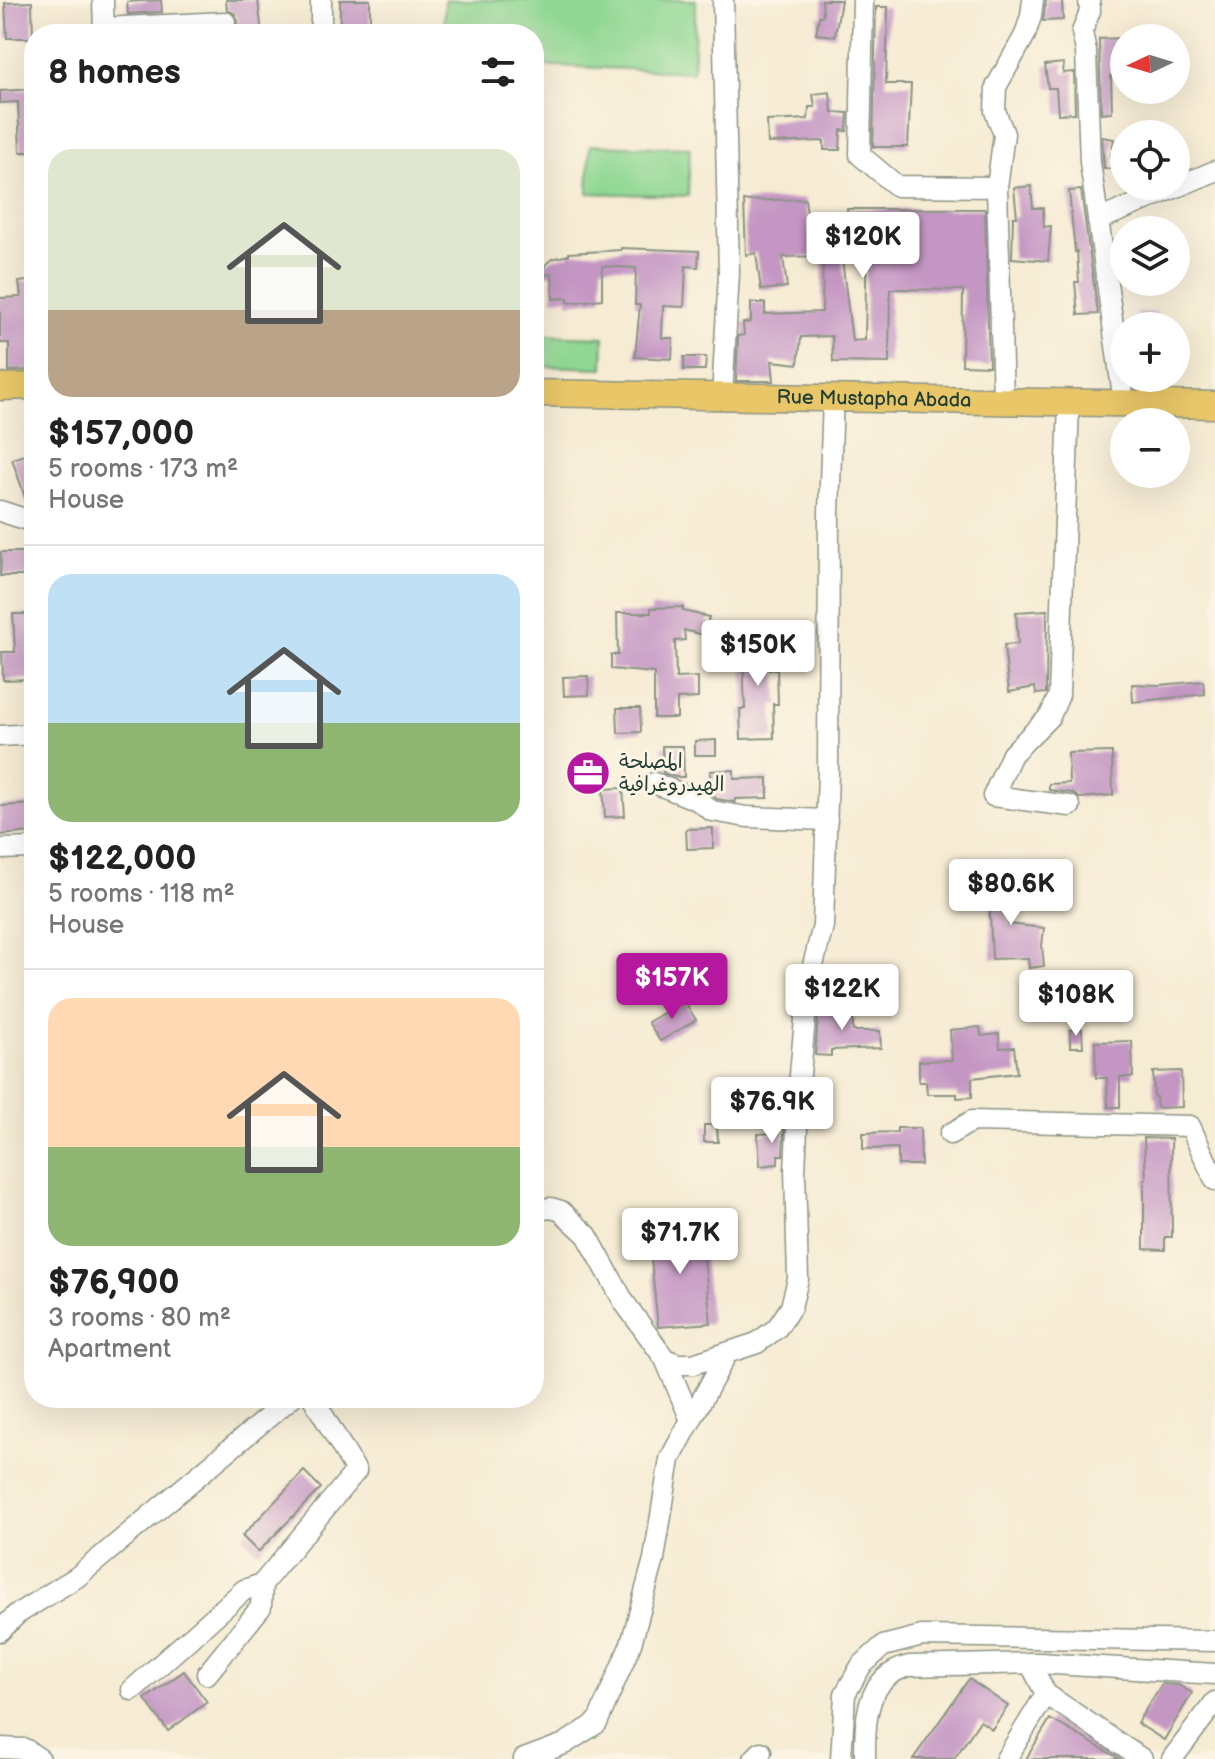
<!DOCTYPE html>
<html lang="en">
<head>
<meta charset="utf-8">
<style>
	:root { --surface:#fff; --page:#f6f6f6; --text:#222; --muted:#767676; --line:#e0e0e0; --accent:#b5179e }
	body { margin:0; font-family:"Balsamiq Sans","Playpen Sans Arabic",sans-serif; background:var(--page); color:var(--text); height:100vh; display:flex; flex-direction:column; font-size:30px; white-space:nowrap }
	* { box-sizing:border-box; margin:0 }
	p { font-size:26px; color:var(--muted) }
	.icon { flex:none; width:44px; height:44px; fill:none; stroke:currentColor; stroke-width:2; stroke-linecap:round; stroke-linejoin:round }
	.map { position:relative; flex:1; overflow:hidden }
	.details { position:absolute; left:24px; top:24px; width:520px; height:1384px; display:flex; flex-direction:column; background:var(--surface); border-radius:32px; box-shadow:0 8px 32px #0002 }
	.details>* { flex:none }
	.needle { width:52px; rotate:266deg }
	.controls { position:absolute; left:1110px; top:24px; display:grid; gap:16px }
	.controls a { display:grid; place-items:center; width:80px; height:80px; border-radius:50%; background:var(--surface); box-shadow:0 8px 32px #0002; font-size:40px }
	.price { position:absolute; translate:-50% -68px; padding:0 18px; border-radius:8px; background:#fff; color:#222; font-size:26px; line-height:52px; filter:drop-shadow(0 2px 4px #0008) }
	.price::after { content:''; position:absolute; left:50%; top:48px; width:24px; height:18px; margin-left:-12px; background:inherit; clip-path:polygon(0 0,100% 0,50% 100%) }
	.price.on { background:var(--accent); color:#fff }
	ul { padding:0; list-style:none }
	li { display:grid; align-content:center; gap:16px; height:424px; padding:0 24px }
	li+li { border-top:2px solid var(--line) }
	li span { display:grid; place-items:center; height:248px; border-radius:24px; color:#555 }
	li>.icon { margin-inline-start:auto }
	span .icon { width:144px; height:144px; fill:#fffc; stroke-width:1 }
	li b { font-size:34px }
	h2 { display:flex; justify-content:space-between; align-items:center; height:96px; padding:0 24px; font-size:34px }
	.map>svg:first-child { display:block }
	.green { fill:#8fd792; stroke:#578a63; stroke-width:2 }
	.building { fill:#c496c4 }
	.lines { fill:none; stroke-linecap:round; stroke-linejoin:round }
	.minor-casing { stroke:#8a9484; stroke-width:23 }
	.major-casing { stroke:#8a9484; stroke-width:29 }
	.minor { stroke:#fff; stroke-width:20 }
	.major { stroke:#e9c769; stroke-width:26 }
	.labels { text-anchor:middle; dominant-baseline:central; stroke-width:6; stroke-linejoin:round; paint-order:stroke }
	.street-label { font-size:20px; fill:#1f3d34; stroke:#fcf5e5 }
	.poi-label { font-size:20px; fill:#1f3d34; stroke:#fcf5e5; text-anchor:start }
</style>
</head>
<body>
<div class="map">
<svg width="1215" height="1759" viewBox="0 0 1215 1759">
	<rect width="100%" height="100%" fill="#fcf5e5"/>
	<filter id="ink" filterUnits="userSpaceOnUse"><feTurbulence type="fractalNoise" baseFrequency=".0125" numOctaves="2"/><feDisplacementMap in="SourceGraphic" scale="16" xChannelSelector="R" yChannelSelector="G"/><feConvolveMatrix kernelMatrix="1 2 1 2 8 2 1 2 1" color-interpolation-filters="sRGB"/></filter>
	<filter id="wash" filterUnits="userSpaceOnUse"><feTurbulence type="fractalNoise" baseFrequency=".006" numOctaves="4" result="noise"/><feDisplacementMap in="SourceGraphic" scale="32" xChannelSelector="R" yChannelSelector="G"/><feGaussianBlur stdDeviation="1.8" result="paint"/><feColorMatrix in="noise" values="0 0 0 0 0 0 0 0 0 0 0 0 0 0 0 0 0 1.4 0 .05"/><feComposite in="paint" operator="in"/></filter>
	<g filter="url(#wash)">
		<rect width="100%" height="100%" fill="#f6ebd3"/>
		<!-- green -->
		<g class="green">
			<polygon points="445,0 696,0 693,72 534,65 534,34 444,34"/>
			<polygon points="590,145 690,148 688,196 588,193"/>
			<polygon points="539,335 604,337 603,368 538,366"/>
		</g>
		<g id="blocks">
			<!-- building -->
			<g class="building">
				<polygon points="161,0 162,12 128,14 127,2"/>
				<polygon points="226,0 258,0 262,34 229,34 236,29 238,21 235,14 227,10"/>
				<polygon points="340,0 370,0 370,30 366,30 366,34 340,34"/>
				<polygon points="822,0 841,0 835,36 816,34 819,16 823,16"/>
				<polygon points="1046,0 1062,0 1063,20 1043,21"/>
				<polygon points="32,2 33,38 7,38 5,3"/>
				<polygon points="876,7 888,7 886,84 911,84 908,147 873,147"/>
				<polygon points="1123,38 1124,74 1111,75 1112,112 1101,113 1099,39"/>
				<polygon points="1064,63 1063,73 1074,72 1075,113 1058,114 1056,88 1048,88 1045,65"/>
				<polygon points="34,89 34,152 20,152 18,102 0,103 0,91"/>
				<polygon points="830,92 832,112 848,113 847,131 841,130 840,150 824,150 824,141 768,143 767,121 808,119 809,107 815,107 813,94"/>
				<polygon points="1102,137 1114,139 1111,156 1114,156 1113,169 1104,169"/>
				<polygon points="1031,186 1033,208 1043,208 1044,227 1051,226 1048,261 1012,258 1013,217 1017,217 1014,188"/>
				<polygon points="1081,190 1098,314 1078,315 1075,282 1079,282 1077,251 1075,252 1069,191"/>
				<polygon points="805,199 810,237 839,234 852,341 865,340 867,229 848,230 847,209 985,209 989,366 962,365 963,290 890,289 889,363 833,362 832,336 801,337 798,364 772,361 774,381 736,381 738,336 744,335 743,323 751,322 751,303 765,303 765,314 822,312 823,256 783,257 787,287 761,290 756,253 746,255 744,201"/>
				<polygon points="621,248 699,251 698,267 686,266 684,307 663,306 662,338 673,338 672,359 635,357 640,305 635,305 636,268 602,266 602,299 568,303 568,298 553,299 552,274 543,275 546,264 552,259 569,255 569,253 621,250"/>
				<polygon points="34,280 34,370 9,371 9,343 0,343 0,298 21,297 19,282"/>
				<polygon points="1156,312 1157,326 1138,326 1137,313"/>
				<polygon points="684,357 706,357 705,370 684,370"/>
				<polygon points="34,452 34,508 28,506 12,459"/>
				<polygon points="1,552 34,552 34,576 0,576"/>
				<polygon points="683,607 683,611 709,617 704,635 684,630 685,640 675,641 676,678 698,677 698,698 677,699 677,718 654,718 654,673 611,669 611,655 618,655 617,613 651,613 651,608"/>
				<polygon points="1047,610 1046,693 1036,694 1035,687 1009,692 1004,645 1018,644 1016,612"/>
				<polygon points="13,614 34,614 34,652 29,652 30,679 3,680 2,652 15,652"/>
				<polygon points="742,633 768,633 769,670 777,669 778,704 773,704 774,738 741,739 740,709 745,709"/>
				<polygon points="588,676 589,695 564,696 563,677"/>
				<polygon points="1203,681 1205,694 1133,702 1132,684 1159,685"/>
				<polygon points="617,708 640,708 641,732 618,733"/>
				<polygon points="716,740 716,755 695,755 695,741"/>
				<polygon points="662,746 683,746 684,777 675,777 663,773"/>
				<polygon points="1112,752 1113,795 1080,798 1072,793 1049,790 1049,784 1069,783 1068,753"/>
				<polygon points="734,770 734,779 768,778 768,798 735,799 735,802 717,799 711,794 710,771"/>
				<polygon points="623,788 625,816 605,817 603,789"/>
				<polygon points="34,804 34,832 0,835 0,806"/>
				<polygon points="713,828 713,848 687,849 686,829"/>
				<polygon points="1006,869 1008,924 1044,928 1042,946 1044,966 1029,968 1028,958 992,959 988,870"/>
				<polygon points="684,1001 696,1020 660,1041 648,1022"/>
				<polygon points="819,1005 853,1006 853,1031 880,1031 881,1048 831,1050 831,1056 815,1055"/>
				<polygon points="980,1027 981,1036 999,1034 1000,1048 1014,1047 1017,1073 972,1078 972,1097 957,1098 957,1094 927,1094 926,1082 919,1082 919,1061 952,1060 950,1030"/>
				<polygon points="1082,1029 1083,1047 1070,1047 1070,1030"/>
				<polygon points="1132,1041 1133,1077 1120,1077 1120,1107 1108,1107 1107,1078 1096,1078 1095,1042"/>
				<polygon points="1181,1071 1182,1107 1157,1108 1156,1097 1154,1097 1153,1072"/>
				<polygon points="781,1112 785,1112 783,1155 778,1155 778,1164 760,1166 758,1134 779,1133"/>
				<polygon points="704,1125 717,1125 718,1142 704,1142"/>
				<polygon points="897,1128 920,1128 921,1165 898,1165 898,1148 863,1149 863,1133 897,1132"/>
				<polygon points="1144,1138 1171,1139 1172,1237 1165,1237 1165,1250 1144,1249 1144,1179 1146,1179"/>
				<polygon points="700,1221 711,1323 658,1327 648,1230 682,1227 682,1223"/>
				<polygon points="304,1471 321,1488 258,1552 242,1536"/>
				<polygon points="184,1671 207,1702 168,1731 145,1699"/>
				<polygon points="969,1679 1008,1706 992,1729 980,1721 954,1759 913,1759"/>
				<polygon points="1162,1684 1178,1685 1192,1693 1164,1740 1137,1723"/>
				<polygon points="1050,1719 1113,1755 1119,1759 1026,1759"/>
			</g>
		</g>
	</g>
	<g filter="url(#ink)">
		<use href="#blocks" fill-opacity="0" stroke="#8a9484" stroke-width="2"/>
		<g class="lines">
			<!-- minor casing -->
			<g class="minor-casing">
				<g id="minor">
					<polyline points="103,0 104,34"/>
					<polyline points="321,0 321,34"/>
					<polyline points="863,0 860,155 897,186 997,187 1003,400"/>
					<polyline points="1089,0 1090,11 1082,32 1086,51 1090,162 1124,403"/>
					<polyline points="104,28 225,22"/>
					<polyline points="997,187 1004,134 995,111 996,87 1025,35 1031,16 1033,0"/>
					<polyline points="1098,220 1215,171"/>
					<polyline points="722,397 729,273 723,0"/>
					<polyline points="1069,402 1059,695 1050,716 1012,754 993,796 1070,806"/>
					<polyline points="0,511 34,522"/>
					<polyline points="0,736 34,734"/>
					<polyline points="654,783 697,800 712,811 747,817 827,820"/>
					<polyline points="0,849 34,848"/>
					<polyline points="950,1134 972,1121 1190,1126 1215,1180"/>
					<polyline points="534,1210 551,1208 561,1211 587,1235 624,1302 665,1359 678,1364 693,1364 757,1343 777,1328 791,1307 798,1279 795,1171 799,1086 808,985 823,926 828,772 829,512 833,397"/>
					<polyline points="665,1359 691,1420"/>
					<polyline points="0,1631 17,1614 77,1577 291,1398"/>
					<polyline points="1030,1663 1046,1694 1142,1759"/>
					<polyline points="207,1674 261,1607 262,1584"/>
					<polyline points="132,1690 244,1590 262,1584 356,1471 313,1398"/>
					<polyline points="0,1748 25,1749 40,1759"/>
					<polyline points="524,1759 564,1744 597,1723 631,1644 654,1559 670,1459 726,1355"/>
					<polyline points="754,1759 761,1752"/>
					<polyline points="841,1759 845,1694 861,1666 883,1646 922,1636 1215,1641"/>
					<path d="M865,1759C865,1721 865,1677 909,1666L1039,1663L1215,1674"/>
					<polyline points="1006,1759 1046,1694"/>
					<polyline points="1172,1759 1215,1702"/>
				</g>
			</g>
			<!-- major casing -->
			<g class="major-casing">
				<g id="major">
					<polyline points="0,387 34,386"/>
					<path id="s1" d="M534,393L1215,405"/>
				</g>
			</g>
			<!-- minor -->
			<use href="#minor" class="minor"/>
			<!-- major -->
			<use href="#major" class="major"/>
		</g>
	</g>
	<!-- icons -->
	<defs>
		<g id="office-disc" transform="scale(2.3)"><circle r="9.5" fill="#b5179e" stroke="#fcf5e5"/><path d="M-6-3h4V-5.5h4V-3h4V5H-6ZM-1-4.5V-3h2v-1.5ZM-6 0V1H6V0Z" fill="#fff"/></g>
	</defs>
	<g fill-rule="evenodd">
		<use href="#office-disc" x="588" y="773"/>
	</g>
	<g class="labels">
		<!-- street labels -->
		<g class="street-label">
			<text stroke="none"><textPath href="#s1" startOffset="340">Rue Mustapha Abada</textPath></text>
		</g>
		<!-- poi labels -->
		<g class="poi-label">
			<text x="619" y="762">المصلحة<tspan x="619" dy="23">الهيدروغرافية</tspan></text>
		</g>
	</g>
</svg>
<div class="controls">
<a><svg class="needle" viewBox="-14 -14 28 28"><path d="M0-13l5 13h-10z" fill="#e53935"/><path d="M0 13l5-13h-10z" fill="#767676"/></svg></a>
<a><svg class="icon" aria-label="locate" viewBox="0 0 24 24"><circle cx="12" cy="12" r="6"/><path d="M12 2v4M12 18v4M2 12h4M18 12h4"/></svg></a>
<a><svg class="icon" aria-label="layers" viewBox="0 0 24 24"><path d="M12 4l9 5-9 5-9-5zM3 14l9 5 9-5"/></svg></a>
<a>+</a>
<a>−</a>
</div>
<b class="price" style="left:863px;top:280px">$120K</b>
<b class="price" style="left:758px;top:688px">$150K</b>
<b class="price" style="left:1011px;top:927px">$80.6K</b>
<b class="price on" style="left:672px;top:1021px">$157K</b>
<b class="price" style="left:842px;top:1032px">$122K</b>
<b class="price" style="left:1076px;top:1038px">$108K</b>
<b class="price" style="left:772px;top:1145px">$76.9K</b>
<b class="price" style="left:680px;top:1276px">$71.7K</b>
<section class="details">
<h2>8 homes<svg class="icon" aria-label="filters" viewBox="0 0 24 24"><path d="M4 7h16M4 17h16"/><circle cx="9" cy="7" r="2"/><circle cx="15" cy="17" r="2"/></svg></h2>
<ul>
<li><span style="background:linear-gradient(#dfe7d0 65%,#b9a48a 0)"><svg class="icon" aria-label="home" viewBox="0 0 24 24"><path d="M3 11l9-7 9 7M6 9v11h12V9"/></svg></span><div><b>$157,000</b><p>5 rooms · 173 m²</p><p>House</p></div></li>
<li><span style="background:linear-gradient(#bfe0f5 60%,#8fb573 0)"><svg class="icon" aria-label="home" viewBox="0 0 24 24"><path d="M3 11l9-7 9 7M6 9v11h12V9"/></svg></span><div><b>$122,000</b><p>5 rooms · 118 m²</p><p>House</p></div></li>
<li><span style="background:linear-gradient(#ffd9b3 60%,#8fb573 0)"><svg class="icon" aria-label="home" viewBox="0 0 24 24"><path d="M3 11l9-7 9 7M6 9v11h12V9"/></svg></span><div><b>$76,900</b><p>3 rooms · 80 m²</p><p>Apartment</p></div></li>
</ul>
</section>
</div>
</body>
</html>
